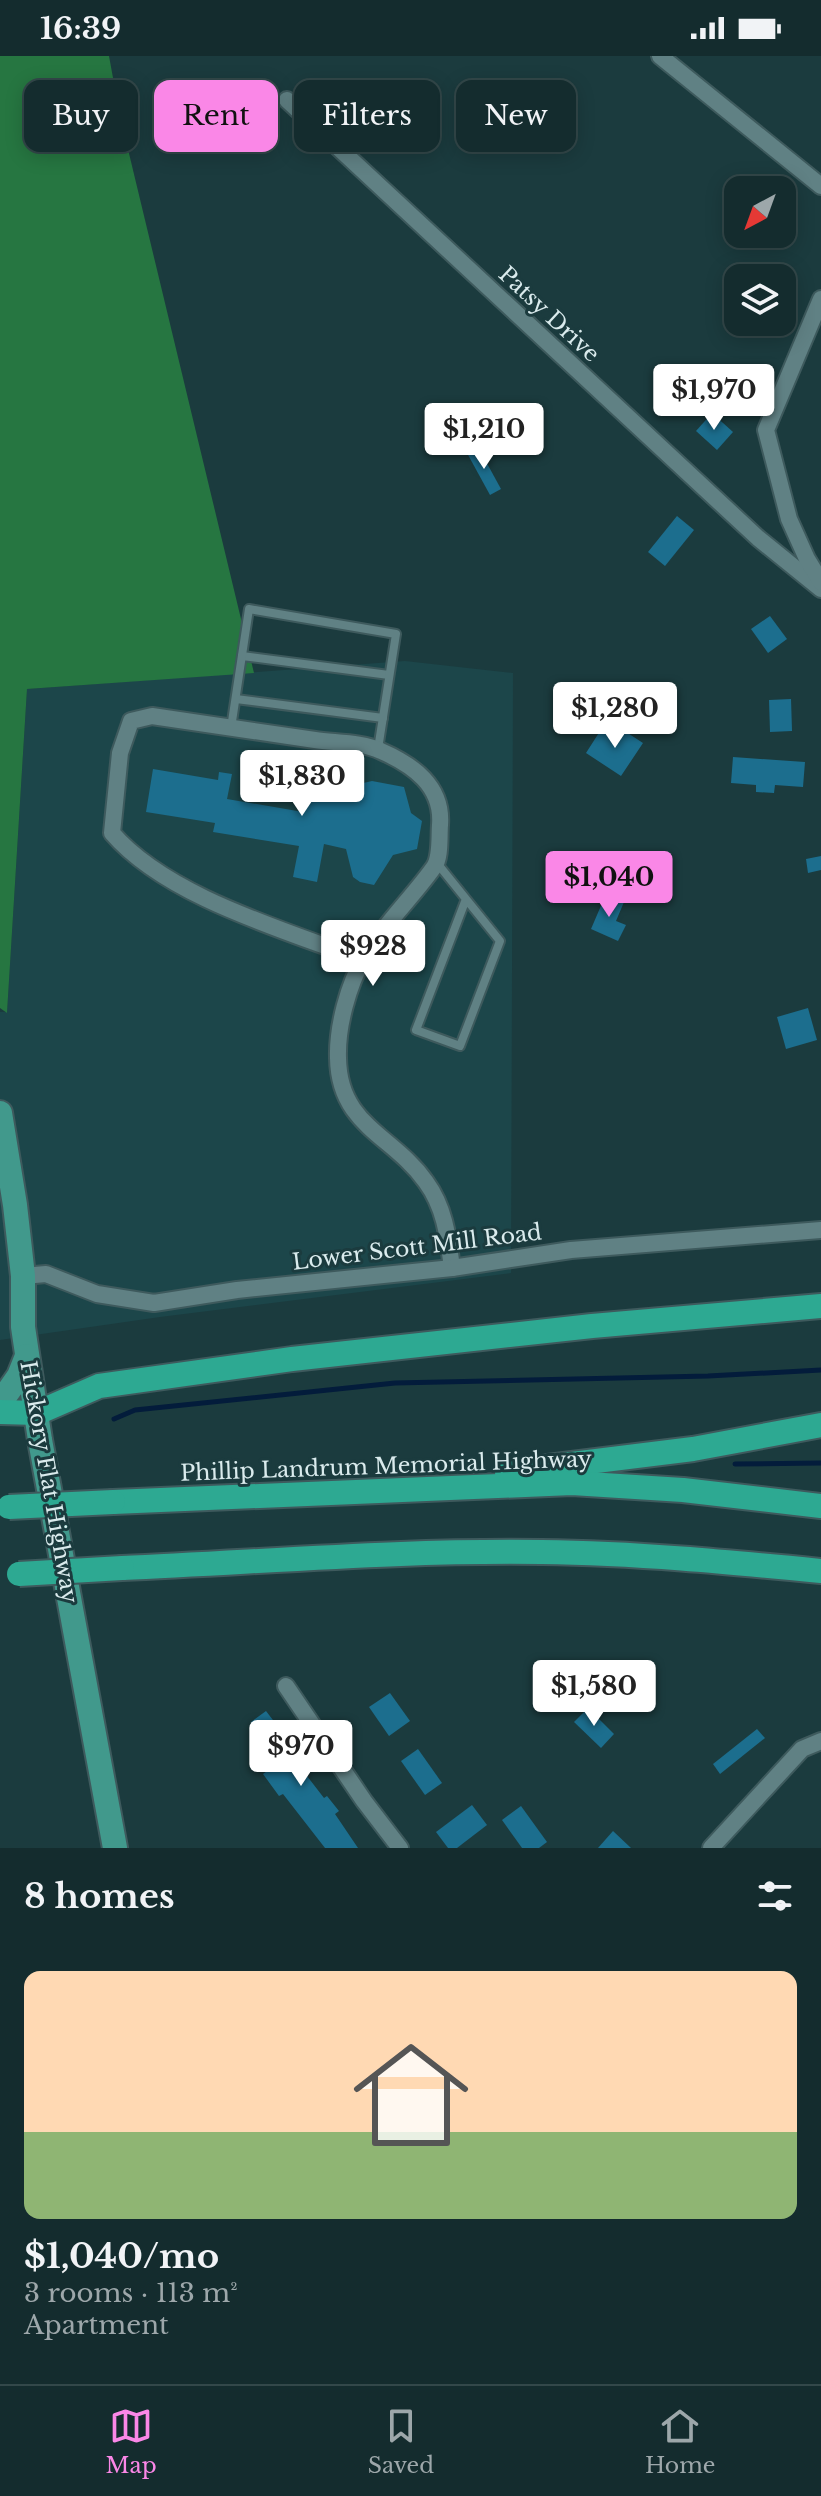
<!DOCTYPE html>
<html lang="en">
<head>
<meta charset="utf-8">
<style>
	:root { --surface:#142c2e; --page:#1d3436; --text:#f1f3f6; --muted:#9da7aa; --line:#33484a; --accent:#fa87e7 }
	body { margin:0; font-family:"Libre Baskerville",serif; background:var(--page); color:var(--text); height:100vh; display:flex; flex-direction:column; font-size:30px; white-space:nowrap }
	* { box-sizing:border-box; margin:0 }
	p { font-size:26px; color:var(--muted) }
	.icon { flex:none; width:44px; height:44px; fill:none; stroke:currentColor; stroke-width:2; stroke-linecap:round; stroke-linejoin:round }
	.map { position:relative; height:1792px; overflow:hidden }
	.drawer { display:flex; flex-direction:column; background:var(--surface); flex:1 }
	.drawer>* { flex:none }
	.guide { position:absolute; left:24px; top:24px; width:774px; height:72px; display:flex; gap:16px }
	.needle { width:52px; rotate:221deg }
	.controls { position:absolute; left:724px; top:120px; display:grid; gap:16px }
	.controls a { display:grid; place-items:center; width:72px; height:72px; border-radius:16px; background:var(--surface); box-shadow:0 4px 20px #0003,0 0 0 2px var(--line); font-size:40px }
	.price { position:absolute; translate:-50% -68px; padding:0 18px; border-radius:8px; background:#fff; color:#222; font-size:26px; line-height:52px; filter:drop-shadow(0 2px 4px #0008) }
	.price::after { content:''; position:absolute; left:50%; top:48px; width:24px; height:18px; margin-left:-12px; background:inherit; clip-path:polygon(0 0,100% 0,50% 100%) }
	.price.selected { background:var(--accent); color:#111 }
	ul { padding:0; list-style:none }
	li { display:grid; align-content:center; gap:16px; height:424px; padding:0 24px }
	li+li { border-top:2px solid var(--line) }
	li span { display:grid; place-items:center; height:248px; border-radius:16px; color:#555 }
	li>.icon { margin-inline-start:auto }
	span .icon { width:144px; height:144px; fill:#fffc; stroke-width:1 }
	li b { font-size:34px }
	h2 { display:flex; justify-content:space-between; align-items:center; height:96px; padding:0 24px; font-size:34px }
	.chip { padding:0 28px; border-radius:16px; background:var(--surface); box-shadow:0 4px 20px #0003,0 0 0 2px var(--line); font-size:28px; line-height:72px }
	.chip.selected { background:var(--accent); color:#111 }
	.status { display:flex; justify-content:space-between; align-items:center; height:56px; padding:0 40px; background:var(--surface); direction:ltr }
	.status svg { height:22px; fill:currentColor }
	.tab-bar { display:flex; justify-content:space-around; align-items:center; height:112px; border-top:2px solid var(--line); background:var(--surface); font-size:22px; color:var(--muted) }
	.tab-bar a { display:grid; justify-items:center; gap:4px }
	.tab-bar .selected { color:var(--accent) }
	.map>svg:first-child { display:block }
	.built { fill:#1c464a }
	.forest { fill:#267641 }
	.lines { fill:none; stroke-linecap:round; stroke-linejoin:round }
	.stream { stroke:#031c3b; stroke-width:5 }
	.building { fill:#1c6e8e }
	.lane-casing { stroke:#3e5a5d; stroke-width:12 }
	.street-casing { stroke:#3e5a5d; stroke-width:20 }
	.primary-casing { stroke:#3e5a5d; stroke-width:28 }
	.highway-casing { stroke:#3e5a5d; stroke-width:28 }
	.lane { stroke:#608184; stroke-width:8 }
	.street { stroke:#608184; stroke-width:16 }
	.primary { stroke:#41998c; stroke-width:24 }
	.highway { stroke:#2da992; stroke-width:24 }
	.highway-bridge-casing { stroke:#3e5a5d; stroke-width:28; stroke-linecap:butt }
	.highway-bridge { stroke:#2da992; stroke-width:24 }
	.labels { text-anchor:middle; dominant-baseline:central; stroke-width:6; stroke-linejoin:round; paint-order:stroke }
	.street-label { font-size:22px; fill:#daebed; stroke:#1b3b3e }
</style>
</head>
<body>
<div class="status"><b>16:39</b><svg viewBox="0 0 49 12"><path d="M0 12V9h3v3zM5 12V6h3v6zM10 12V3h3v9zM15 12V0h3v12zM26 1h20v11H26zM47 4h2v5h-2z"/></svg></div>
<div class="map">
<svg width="821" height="1792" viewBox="0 0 821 1792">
	<rect width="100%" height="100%" fill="#1b3b3e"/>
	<!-- built -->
	<polygon class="built" points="405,605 513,617 511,1217 160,1261 0,1284 0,956 7,956 27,633"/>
	<!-- forest -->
	<polygon class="forest" points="0,0 109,0 120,60 254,617 27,633 7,957 0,952"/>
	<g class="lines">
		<!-- stream -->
		<g class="stream">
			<polyline points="114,1363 135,1354 395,1327 708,1320 821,1314"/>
			<polyline points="735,1408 821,1407"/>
		</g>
	</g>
	<!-- building -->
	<g class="building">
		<polygon points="712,357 733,376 717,394 696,375"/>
		<polygon points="478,391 501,433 490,439 467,397"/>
		<polygon points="677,460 694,474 665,510 648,496"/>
		<polygon points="770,560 787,583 768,597 751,573"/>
		<polygon points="791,643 792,675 770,676 769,644"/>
		<polygon points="602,672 615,680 620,672 643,687 621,720 586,697"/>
		<polygon points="733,701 805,706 803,731 775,729 774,737 756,736 756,729 731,727"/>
		<polygon points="311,704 335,708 332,723 359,728 372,725 404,731 411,757 422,765 417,793 393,799 374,829 360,826 353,821 346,793 324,788 317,826 293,821 299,790 213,776 215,767 146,756 153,713 218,724 219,716 232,718 227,743 303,756 310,746 313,732 309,716"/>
		<polygon points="821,800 821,814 808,817 806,803"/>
		<polygon points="606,838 624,846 616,865 626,869 618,885 591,873"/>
		<polygon points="808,952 817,984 786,993 777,961"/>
		<polygon points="390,1637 410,1665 389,1680 369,1651"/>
		<polygon points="588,1652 614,1678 601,1692 574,1666"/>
		<polygon points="266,1655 296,1694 300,1692 309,1705 302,1710 307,1720 324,1742 327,1740 339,1755 335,1758 358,1792 325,1792 283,1738 279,1740 263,1718 281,1705 251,1666"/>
		<polygon points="757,1673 765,1682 720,1718 713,1708"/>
		<polygon points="418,1693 442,1727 425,1739 401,1705"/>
		<polygon points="472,1749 487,1769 457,1792 448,1792 436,1776"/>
		<polygon points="521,1750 547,1786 539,1792 522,1792 502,1764"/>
		<polygon points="613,1775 631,1792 598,1792"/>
	</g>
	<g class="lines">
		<!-- lane casing -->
		<g class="lane-casing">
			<g id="lane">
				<polyline points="242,600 389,619"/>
				<polyline points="236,643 383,662"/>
				<polyline points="231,672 249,553 396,578 378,693"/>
				<polyline points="437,807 466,843 416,974 460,990 500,885 466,843"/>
			</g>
		</g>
		<!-- street casing -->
		<g class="street-casing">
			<g id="street">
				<polyline points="660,0 821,130"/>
				<polyline points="287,44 758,482 821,533"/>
				<polyline points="821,243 766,374 789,463 807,503 821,526"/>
				<path d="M363,904C285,874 167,841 112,777L120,697L131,665L152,660C207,668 261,676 315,684C335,687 362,686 381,695C413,709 443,730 440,769C439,781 441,801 434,811C412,842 383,869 364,902C348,929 337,971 338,1002C339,1070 393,1079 426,1126C445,1152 448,1181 452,1212"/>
				<polyline points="23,1220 46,1218 97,1238 154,1247 237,1234 452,1212 571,1194 821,1174"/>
				<polyline points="286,1630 364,1745 400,1792"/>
				<polyline points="711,1792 802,1693 821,1685"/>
			</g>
		</g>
		<!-- primary casing -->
		<g class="primary-casing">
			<g id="primary">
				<polyline points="0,1057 15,1149 23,1220 23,1271 40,1384 115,1792"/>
				<polyline points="0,1347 19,1320 27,1300"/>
			</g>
		</g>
		<!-- highway casing -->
		<g class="highway-casing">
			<g id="highway">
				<polyline points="0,1356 37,1357 99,1330 292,1303 592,1270 821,1250"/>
				<polyline points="507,1416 693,1393 821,1369"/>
				<polyline points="113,1446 572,1427 683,1434 821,1450"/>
				<path d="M122,1512C262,1506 402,1494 542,1496C635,1497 728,1506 821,1515"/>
			</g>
		</g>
		<!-- lane -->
		<use href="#lane" class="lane"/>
		<!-- street -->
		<use href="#street" class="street"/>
		<!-- primary -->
		<use href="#primary" class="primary"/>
		<!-- highway -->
		<use href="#highway" class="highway"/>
		<!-- highway-bridge casing -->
		<g class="highway-bridge-casing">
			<g id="highway-bridge">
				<polyline points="9,1451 113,1446"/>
				<polyline points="19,1518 122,1512"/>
			</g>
		</g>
		<!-- highway-bridge -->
		<use href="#highway-bridge" class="highway-bridge"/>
	</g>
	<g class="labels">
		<!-- street labels -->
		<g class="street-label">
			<text transform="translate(549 258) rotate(43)">Patsy Drive</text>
			<text transform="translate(417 1191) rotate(-7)">Lower Scott Mill Road</text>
			<text transform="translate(386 1410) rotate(-2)">Phillip Landrum Memorial Highway</text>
			<text transform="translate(49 1426) rotate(80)">Hickory Flat Highway</text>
		</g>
	</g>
</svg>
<div class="controls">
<a><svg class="needle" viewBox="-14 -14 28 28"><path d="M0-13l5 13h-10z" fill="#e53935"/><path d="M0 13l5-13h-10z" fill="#9da7aa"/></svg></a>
<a><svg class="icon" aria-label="layers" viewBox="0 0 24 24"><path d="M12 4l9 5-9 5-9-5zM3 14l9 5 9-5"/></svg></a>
</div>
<b class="price" style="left:714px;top:376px">$1,970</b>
<b class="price" style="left:484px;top:415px">$1,210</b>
<b class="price" style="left:615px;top:694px">$1,280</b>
<b class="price" style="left:302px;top:762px">$1,830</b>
<b class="price selected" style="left:609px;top:863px">$1,040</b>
<b class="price" style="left:373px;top:932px">$928</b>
<b class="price" style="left:594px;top:1672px">$1,580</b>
<b class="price" style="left:301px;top:1732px">$970</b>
<div class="guide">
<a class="chip">Buy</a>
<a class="chip selected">Rent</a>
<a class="chip">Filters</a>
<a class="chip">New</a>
</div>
</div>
<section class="drawer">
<h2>8 homes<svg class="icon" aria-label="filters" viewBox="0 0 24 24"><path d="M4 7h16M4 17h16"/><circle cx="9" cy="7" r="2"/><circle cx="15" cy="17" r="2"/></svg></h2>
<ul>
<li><span style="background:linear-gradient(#ffd9b3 65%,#8fb573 0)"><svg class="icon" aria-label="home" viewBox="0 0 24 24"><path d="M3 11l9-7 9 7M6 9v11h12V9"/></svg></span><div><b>$1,040/mo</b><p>3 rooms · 113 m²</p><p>Apartment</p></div></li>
</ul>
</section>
<nav class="tab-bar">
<a class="selected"><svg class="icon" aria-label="map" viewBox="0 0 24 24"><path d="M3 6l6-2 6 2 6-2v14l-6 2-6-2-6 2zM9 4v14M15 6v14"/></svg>Map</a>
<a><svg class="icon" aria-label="saved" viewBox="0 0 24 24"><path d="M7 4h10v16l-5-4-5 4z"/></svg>Saved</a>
<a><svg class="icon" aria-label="home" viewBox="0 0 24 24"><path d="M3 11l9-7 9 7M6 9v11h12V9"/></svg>Home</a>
</nav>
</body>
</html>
